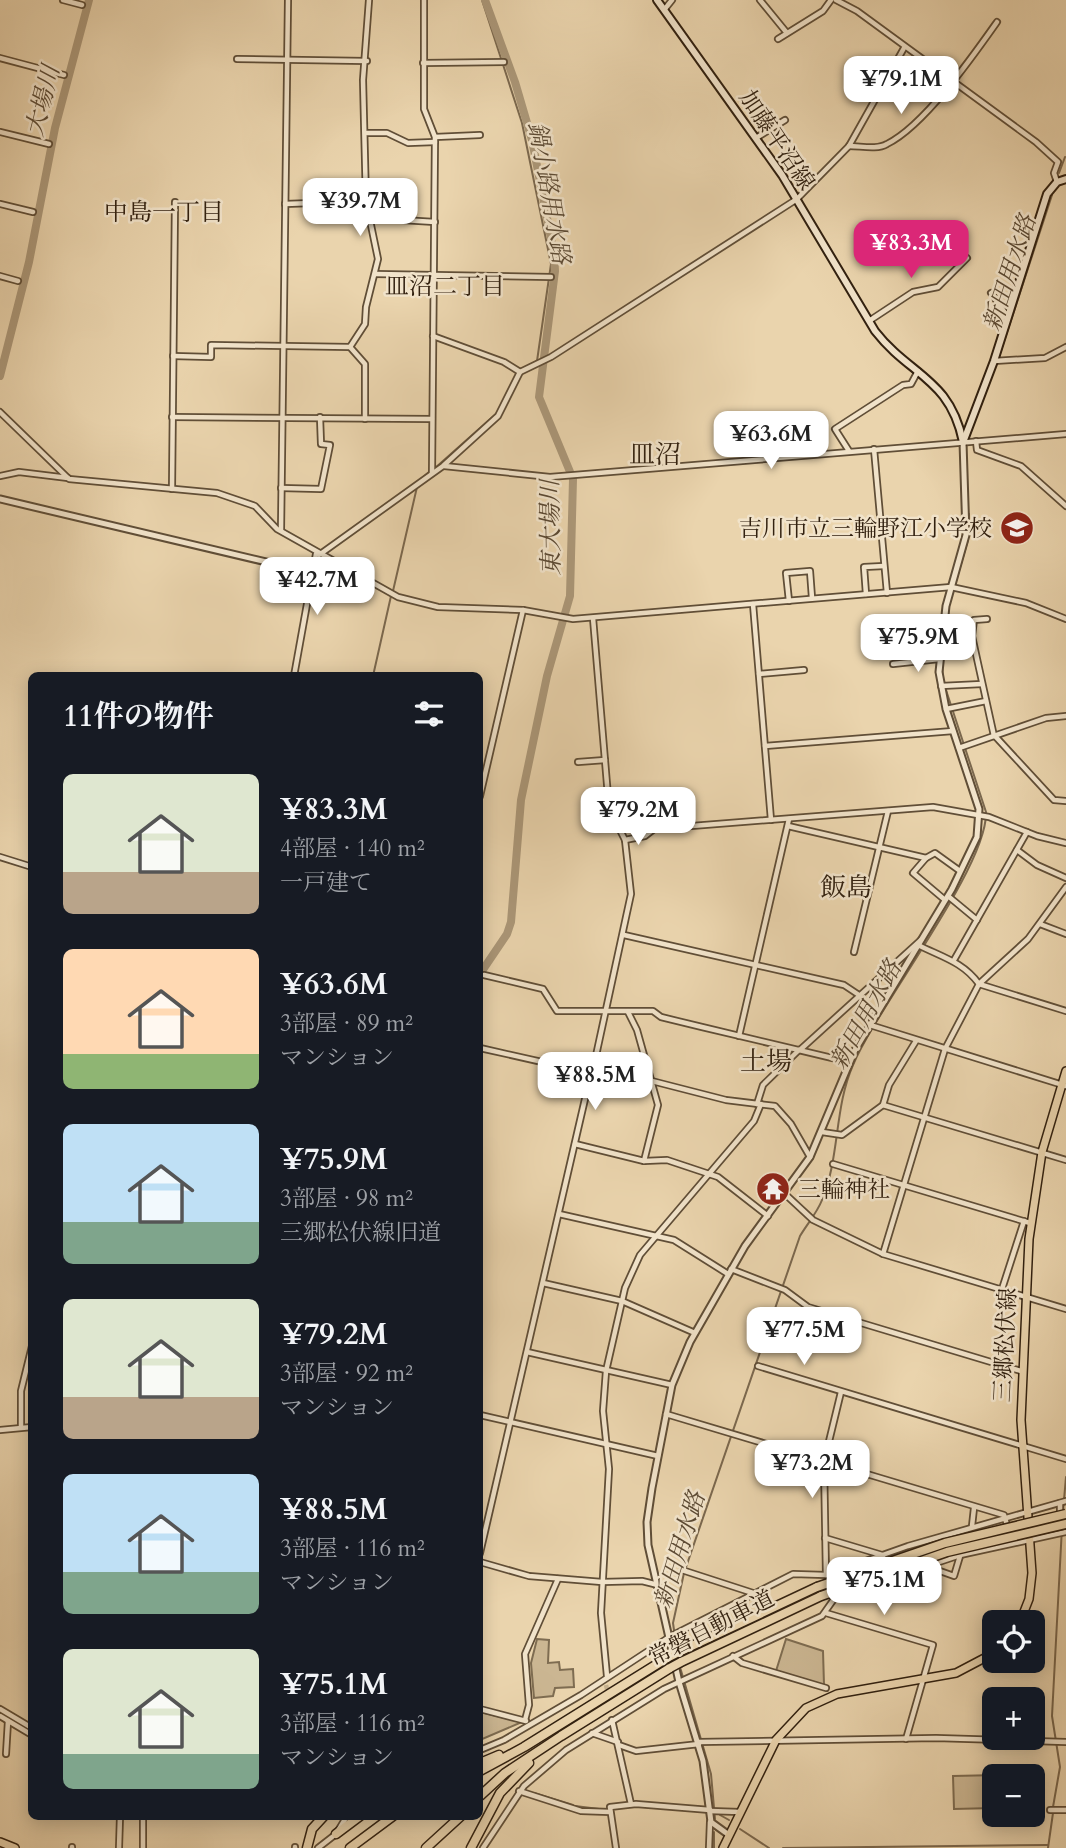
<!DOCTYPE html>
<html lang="ja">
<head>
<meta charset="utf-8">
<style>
	:root { --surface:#171b24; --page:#242831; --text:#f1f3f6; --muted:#9ea1a6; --accent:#db2777 }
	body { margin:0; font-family:Cardo,"Noto Serif JP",serif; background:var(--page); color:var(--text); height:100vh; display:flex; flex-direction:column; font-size:26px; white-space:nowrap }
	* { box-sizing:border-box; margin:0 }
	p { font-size:23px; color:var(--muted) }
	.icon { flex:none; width:38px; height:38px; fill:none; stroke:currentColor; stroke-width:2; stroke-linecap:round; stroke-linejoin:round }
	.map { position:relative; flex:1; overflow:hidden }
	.panel { position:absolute; left:28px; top:672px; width:455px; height:1148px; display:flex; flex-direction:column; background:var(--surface); border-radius:10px; box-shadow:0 4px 18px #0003 }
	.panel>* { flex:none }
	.fabs { position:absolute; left:982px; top:1610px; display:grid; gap:14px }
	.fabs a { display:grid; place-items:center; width:63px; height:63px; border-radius:10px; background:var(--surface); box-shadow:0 4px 18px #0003; font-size:35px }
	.price { position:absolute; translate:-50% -60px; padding:0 16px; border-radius:14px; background:#fff; color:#222; font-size:23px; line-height:46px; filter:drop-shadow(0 2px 4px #0008) }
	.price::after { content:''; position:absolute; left:50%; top:42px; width:21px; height:16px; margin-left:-10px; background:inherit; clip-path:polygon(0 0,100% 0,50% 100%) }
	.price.current { background:var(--accent); color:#fff }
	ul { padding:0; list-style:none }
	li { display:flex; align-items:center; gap:21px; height:175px; padding:0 35px }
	li span { display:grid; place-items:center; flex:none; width:196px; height:140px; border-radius:10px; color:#555 }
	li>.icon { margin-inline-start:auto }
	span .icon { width:84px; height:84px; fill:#fffc; stroke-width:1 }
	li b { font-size:30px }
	h2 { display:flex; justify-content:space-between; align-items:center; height:84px; padding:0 35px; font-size:30px }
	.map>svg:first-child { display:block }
	.green { fill:#cbb692; stroke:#7e6c51; stroke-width:2 }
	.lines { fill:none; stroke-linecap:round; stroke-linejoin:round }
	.stream { stroke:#7b684e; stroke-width:2 }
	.river { stroke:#ab9778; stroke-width:8 }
	.minor-tunnel { stroke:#c5b08e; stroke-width:4.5; stroke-dasharray:4.5 2; stroke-linecap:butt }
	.minor-casing { stroke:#604e37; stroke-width:8 }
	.tertiary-casing { stroke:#604e37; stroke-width:9 }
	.secondary-casing { stroke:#322110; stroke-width:10 }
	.primary-casing { stroke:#322110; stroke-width:10 }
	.motorway-casing { stroke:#322110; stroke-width:11 }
	.minor { stroke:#f1e3ca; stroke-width:4.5 }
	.tertiary { stroke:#f1e3ca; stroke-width:5 }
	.secondary { stroke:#f1e3ca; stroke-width:6 }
	.primary { stroke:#ead4ad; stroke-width:7 }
	.motorway { stroke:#ead4ad; stroke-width:8 }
	.motorway-bridge-casing { stroke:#322110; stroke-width:11; stroke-linecap:butt }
	.motorway-bridge { stroke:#ead4ad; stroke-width:8 }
	.labels { text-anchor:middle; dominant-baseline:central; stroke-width:5; stroke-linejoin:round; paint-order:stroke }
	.street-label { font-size:23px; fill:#322110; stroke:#f1e3ca }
	.poi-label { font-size:23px; fill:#322110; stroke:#f1e3ca; text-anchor:end }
	.water-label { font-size:24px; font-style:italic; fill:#5c4a34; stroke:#f1e3ca }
	.neighbourhood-label { font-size:24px; fill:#322110; stroke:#f1e3ca }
	.quarter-label { font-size:26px; fill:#322110; stroke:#f1e3ca }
</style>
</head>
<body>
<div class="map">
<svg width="1066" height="1848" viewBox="0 0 1066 1848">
	<rect width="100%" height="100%" fill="#ead4ad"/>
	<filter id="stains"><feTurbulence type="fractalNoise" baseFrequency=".00286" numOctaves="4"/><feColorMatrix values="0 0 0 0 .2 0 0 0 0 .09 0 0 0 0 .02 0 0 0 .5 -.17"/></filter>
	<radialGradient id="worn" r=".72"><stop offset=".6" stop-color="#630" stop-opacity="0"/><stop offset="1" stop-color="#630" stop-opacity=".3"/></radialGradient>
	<!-- green -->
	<g class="green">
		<polygon points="537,1639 549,1640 548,1663 559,1662 560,1670 573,1669 574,1687 555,1688 553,1696 534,1698 531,1663"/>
		<polygon points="786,1639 823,1651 824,1685 776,1671"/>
		<polygon points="480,1712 522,1722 480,1740"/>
		<polygon points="999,1775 994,1776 994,1808 954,1809 953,1776"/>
	</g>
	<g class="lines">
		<!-- stream -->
		<g class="stream">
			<polyline points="482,0 522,123 551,264 537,361 529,365"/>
			<polyline points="1059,173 1065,157"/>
			<polyline points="998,360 1052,195"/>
			<polyline points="434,469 497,413 518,372"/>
			<polyline points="418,482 429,472"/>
			<polyline points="968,531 969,514"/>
			<polyline points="393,591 417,487"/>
			<polyline points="952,595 968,540"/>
			<polyline points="942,662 943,681"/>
			<polyline points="373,676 391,596"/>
			<polyline points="1063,1511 1066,1477"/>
			<path d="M677,1651L673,1623L684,1573L800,1236C807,1224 817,1213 822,1200C840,1157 834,1108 853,1065C878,1006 988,866 986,812L945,687"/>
			<polyline points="680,1667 711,1774 715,1819"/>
			<polyline points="480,1745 481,1745"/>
			<polyline points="534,1793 573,1805"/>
			<polyline points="575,1806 607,1810"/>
			<polyline points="1053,1807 1060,1767 1052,1716 1062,1527"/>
			<polyline points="720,1815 729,1820"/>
			<polyline points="740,1829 769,1848"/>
			<polyline points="714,1832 714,1848"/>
			<polyline points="783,1848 1048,1845"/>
			<polyline points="1048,1848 1053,1813"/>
		</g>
		<!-- river -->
		<g class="river">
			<polyline points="0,376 29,262 55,128 89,0"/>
			<polyline points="480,974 507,934 511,922 521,800 547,676 570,596 573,479 539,397 555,271 554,254 532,140 515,82 485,0"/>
			<polyline points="0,1712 32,1732"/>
		</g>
		<!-- minor-tunnel -->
		<polyline class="minor-tunnel" points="606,1685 612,1710"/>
		<!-- minor casing -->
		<g class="minor-casing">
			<g id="minor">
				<polyline points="63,0 82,5"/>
				<polyline points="424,0 424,109 435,137 432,473"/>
				<polyline points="760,0 787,33"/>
				<polyline points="836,0 857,11 1036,142 1058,162 1054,173 1057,182"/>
				<polyline points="664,10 672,0"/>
				<polyline points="778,39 823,11 831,0"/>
				<polyline points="0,58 64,75"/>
				<polyline points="237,59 367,61"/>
				<polyline points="423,63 504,62"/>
				<polyline points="0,132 49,144"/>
				<polyline points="367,133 387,133 408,143 435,142"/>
				<polyline points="435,137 480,135"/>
				<polyline points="756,138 785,120"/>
				<path d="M849,146C861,146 877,150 887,144C924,126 973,56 997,22"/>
				<polyline points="0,204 33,212"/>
				<polyline points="285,204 366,201 402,220 435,222"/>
				<polyline points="375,274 551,277"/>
				<polyline points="0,276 18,281"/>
				<polyline points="991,293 1008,317"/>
				<polyline points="869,321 913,292 938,287 967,258"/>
				<polyline points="993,323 1005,316"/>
				<polyline points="433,336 504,362 520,372"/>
				<polyline points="350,347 365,324 366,307 378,259 366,201 363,80 369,0"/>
				<polyline points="173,356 211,357 211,345 350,347 365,364 365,419"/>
				<polyline points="994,361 1045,358 1066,347"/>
				<polyline points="0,412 69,479 217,493 255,506 277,529 398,597 438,607 523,610 573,619 951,587 1026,603 1066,619"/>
				<polyline points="172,417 432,419"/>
				<polyline points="976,441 977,450 1021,466 1066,506"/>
				<polyline points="874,449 887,593"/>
				<polyline points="849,451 835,429 903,385 911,384 918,371"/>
				<polyline points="444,466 550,477 1066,434"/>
				<polyline points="0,476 19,472 68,478"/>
				<polyline points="281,488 321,489 330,445 321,444 320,417"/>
				<polyline points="172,489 175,202"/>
				<polyline points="281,530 288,0"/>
				<polyline points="319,555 443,466 498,416 520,372 551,357 797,199 849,146 904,48"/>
				<polyline points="866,594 864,567 884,566"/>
				<polyline points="789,601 786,573 810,571 812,598"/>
				<polyline points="753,604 771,820"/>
				<polyline points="987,619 974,620 972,636 994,736"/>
				<polyline points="942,633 972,636"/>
				<polyline points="893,664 939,659"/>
				<polyline points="759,674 804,670"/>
				<polyline points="294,676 316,554"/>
				<polyline points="941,686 982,684"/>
				<polyline points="946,709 986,701"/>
				<polyline points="995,736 1054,800 1066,801"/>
				<polyline points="765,746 953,731"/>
				<polyline points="959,748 1046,718 1066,716"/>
				<polyline points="578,762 605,760"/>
				<polyline points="480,796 523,610"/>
				<polyline points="788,826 926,858 913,873 945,900"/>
				<polyline points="625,840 645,836 654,829 933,807 989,817 1037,836 1066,843"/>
				<polyline points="1017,850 1037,865 1066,878"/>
				<polyline points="0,857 32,867"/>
				<polyline points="926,858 935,853 960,871"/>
				<polyline points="948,896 977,920"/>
				<polyline points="1040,924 1066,934"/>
				<polyline points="624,935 844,985 859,995"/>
				<polyline points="854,952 888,811"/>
				<polyline points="954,960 1027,832"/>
				<polyline points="484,975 543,989 557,1011 653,1011 661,1017 702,1027 849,1062"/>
				<polyline points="979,984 1028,939 1066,887"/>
				<polyline points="979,984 1066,1011"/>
				<polyline points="628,1012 637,1030 658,1105 644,1161"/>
				<polyline points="870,1025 1066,1086"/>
				<polyline points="739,1036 789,819"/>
				<polyline points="480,1048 591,1073 480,1553"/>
				<polyline points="801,1049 921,940"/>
				<polyline points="591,1074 613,1071 726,1100 775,1106 791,1124 810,1157"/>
				<polyline points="592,1074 631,894 625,840 609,808 593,618"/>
				<polyline points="757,1104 763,1085 799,1050"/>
				<polyline points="883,1105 1066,1160"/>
				<polyline points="822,1132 842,1135 883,1105 889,1085 916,1041"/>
				<polyline points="575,1144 644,1161 667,1160 718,1177 768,1216"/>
				<polyline points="833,1164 1030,1223"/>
				<polyline points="785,1194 813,1220 883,1254 1066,1309"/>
				<polyline points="559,1214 674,1240 728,1274"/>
				<path d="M883,1254L945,1049L979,984C963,962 942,957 918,945"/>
				<polyline points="731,1269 785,1290 808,1307 1021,1371"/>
				<polyline points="543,1283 622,1301 695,1333"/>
				<polyline points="1002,1289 1024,1221"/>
				<polyline points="527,1352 672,1385"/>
				<polyline points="758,1366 1066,1459"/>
				<polyline points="666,1414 1004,1515 1011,1538"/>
				<polyline points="480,1415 658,1456"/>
				<polyline points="21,1427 21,1391 32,1346"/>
				<polyline points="0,1430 32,1427"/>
				<polyline points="1060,1503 1060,1526"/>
				<polyline points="972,1526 974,1508"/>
				<polyline points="825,1538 882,1555 890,1573"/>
				<polyline points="480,1562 529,1576 602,1582 642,1581 658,1585"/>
				<polyline points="926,1566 954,1576 960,1556"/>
				<polyline points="682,1570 753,1593"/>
				<polyline points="826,1575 824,1462 841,1392"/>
				<polyline points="826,1613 933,1645 906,1739"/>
				<polyline points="733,1656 742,1663 826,1688"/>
				<polyline points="607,1676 601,1613 609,1469 603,1411 606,1371 625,1288 640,1255 754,1121 761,1104"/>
				<polyline points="0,1709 32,1728"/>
				<polyline points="480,1709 526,1721"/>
				<polyline points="0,1716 32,1735"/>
				<polyline points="525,1720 529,1705 525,1654 558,1579"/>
				<polyline points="612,1720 631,1804"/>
				<polyline points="592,1733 618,1742"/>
				<polyline points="698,1742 936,1738 1066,1742"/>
				<polyline points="619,1745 636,1751 699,1744"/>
				<polyline points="480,1750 504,1740 581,1695 671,1636 793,1574 826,1575 908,1546 1066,1501"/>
				<polyline points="6,1754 8,1721"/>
				<polyline points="519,1791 581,1811 610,1812"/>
				<polyline points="1050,1810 1066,1810"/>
				<polyline points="710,1811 740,1812"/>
				<polyline points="72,1848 72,1847"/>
				<polyline points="119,1848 120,1816"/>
				<polyline points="143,1848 143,1816"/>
				<polyline points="295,1848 295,1847"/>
				<polyline points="318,1848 336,1834 347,1816"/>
				<polyline points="483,1848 524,1786 566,1750 664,1689 822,1616 834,1599 843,1594 960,1555 1066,1532"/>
				<polyline points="616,1848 610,1807 636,1804 710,1810"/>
				<polyline points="709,1848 710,1822"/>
			</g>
		</g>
		<!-- tertiary casing -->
		<g class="tertiary-casing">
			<g id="tertiary">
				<polyline points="0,499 313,573 367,582"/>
				<polyline points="729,1835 711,1822 703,1761 679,1682 648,1545 647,1522 652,1488 672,1385 690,1342 745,1246 810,1157 855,1050 952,889 977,837 979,809 946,709 939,672 946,606 966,535 963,442"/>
			</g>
		</g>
		<!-- secondary casing -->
		<g class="secondary-casing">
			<g id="secondary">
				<path d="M657,0L782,175L875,331C910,376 950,378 963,442"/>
				<polyline points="964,440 994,361 1047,194 1057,182 1066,179"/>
			</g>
		</g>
		<!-- primary casing -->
		<g class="primary-casing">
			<g id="primary">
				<polyline points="1020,1622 1029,1599 1032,1573 1021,1420 1029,1239 1042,1152 1066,1071"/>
				<polyline points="0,1842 15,1848"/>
				<polyline points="723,1848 776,1740 806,1708 837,1694 956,1673 994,1653"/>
			</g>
		</g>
		<!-- motorway casing -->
		<g class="motorway-casing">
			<g id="motorway">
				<polyline points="679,1652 817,1587"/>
				<polyline points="681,1662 821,1596"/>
				<polyline points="480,1763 499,1755"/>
				<polyline points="480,1771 524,1747 667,1658"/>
				<polyline points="480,1796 505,1773 561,1736 670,1668"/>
				<polyline points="336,1834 360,1816"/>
				<polyline points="307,1848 312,1829 324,1816"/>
				<polyline points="350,1848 393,1816"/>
				<polyline points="426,1848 461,1816"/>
				<polyline points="471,1848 500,1793 529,1763"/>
			</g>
		</g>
		<!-- minor -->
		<use href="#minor" class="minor"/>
		<!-- tertiary -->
		<use href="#tertiary" class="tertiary"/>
		<!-- secondary -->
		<use href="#secondary" class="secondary"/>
		<!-- primary -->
		<use href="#primary" class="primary"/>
		<!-- motorway -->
		<use href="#motorway" class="motorway"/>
		<!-- motorway-bridge casing -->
		<g class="motorway-bridge-casing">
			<g id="motorway-bridge">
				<polyline points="817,1587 945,1543 1066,1514"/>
				<polyline points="821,1596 947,1552 1066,1524"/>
				<polyline points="667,1658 679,1652"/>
				<polyline points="670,1668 681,1662"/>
			</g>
		</g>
		<!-- motorway-bridge -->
		<use href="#motorway-bridge" class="motorway-bridge"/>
	</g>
	<!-- icons -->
	<defs>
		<g id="school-disc" transform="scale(1.75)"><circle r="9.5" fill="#8f2418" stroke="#f1e3ca"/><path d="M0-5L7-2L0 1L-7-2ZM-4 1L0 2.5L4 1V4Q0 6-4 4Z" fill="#fff"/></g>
		<g id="temple-disc" transform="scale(1.75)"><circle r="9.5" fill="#8f2418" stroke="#f1e3ca"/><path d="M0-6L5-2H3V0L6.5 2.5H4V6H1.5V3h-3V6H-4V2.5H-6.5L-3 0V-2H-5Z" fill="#fff"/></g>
	</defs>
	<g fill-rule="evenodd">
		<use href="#school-disc" x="1017" y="528"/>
		<use href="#temple-disc" x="773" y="1189"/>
	</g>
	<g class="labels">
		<!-- street labels -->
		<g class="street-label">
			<text transform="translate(777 140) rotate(56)">加藤平沼線</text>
			<text transform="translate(1005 1345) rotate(-87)">三郷松伏線</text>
			<text transform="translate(711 1628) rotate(-27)">常磐自動車道</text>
		</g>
		<!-- poi labels -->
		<g class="poi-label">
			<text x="992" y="528">吉川市立三輪野江小学校</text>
			<text x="798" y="1189" text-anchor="start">三輪神社</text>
		</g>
		<!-- water labels -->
		<g class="water-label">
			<text transform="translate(43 101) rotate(-76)">大場川</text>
			<text transform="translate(549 193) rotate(80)">鍋小路用水路</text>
			<text transform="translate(1010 273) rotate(-72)">新田用水路</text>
			<text transform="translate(551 528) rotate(-91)">東大場川</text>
			<text transform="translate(866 1015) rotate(-61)">新田用水路</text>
			<text transform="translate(680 1550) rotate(-73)">新田用水路</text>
		</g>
		<!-- neighbourhood labels -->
		<g class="neighbourhood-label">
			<text x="164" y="212">中島一丁目</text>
			<text x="445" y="286">皿沼二丁目</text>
		</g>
		<!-- quarter labels -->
		<g class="quarter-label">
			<text x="655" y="454">皿沼</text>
			<text x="846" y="887">飯島</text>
			<text x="766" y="1061">土場</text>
		</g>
	</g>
	<rect width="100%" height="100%" filter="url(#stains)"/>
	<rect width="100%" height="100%" fill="url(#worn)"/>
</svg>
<div class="fabs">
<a><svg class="icon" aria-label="locate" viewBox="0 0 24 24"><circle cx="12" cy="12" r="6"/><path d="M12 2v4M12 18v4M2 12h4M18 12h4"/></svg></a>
<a>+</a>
<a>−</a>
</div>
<b class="price" style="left:901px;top:116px">¥79.1M</b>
<b class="price" style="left:360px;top:238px">¥39.7M</b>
<b class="price current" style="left:911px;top:280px">¥83.3M</b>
<b class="price" style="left:771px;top:471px">¥63.6M</b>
<b class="price" style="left:317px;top:617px">¥42.7M</b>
<b class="price" style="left:918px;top:674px">¥75.9M</b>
<b class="price" style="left:638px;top:847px">¥79.2M</b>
<b class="price" style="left:595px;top:1112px">¥88.5M</b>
<b class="price" style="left:804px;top:1367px">¥77.5M</b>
<b class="price" style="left:812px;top:1500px">¥73.2M</b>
<b class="price" style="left:884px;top:1617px">¥75.1M</b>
<section class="panel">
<h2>11件の物件<svg class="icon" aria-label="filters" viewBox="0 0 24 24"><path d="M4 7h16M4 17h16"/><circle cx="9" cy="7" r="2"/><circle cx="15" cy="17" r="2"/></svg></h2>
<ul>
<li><span style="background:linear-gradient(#dfe7d0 70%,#b9a48a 0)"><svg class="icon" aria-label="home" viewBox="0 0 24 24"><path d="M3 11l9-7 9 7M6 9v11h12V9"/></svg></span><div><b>¥83.3M</b><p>4部屋 · 140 m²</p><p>一戸建て</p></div></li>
<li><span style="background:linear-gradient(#ffd9b3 75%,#8fb573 0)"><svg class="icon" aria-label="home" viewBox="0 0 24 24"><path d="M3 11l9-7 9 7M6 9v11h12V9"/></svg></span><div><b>¥63.6M</b><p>3部屋 · 89 m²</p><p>マンション</p></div></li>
<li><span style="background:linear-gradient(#bfe0f5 70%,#7fa58c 0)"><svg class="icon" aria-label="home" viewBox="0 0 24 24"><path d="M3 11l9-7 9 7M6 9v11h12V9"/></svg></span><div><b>¥75.9M</b><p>3部屋 · 98 m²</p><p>三郷松伏線旧道</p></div></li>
<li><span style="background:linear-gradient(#dfe7d0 70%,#b9a48a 0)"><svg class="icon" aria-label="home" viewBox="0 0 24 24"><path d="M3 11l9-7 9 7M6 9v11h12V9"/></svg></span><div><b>¥79.2M</b><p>3部屋 · 92 m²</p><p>マンション</p></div></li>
<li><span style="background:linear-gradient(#bfe0f5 70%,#7fa58c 0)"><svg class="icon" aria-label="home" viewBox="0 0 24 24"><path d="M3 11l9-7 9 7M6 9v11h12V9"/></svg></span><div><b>¥88.5M</b><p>3部屋 · 116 m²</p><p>マンション</p></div></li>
<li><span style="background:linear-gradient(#dfe7d0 75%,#7fa58c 0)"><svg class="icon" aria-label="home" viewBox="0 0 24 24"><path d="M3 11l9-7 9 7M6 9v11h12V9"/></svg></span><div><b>¥75.1M</b><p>3部屋 · 116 m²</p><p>マンション</p></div></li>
</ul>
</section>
</div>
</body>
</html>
